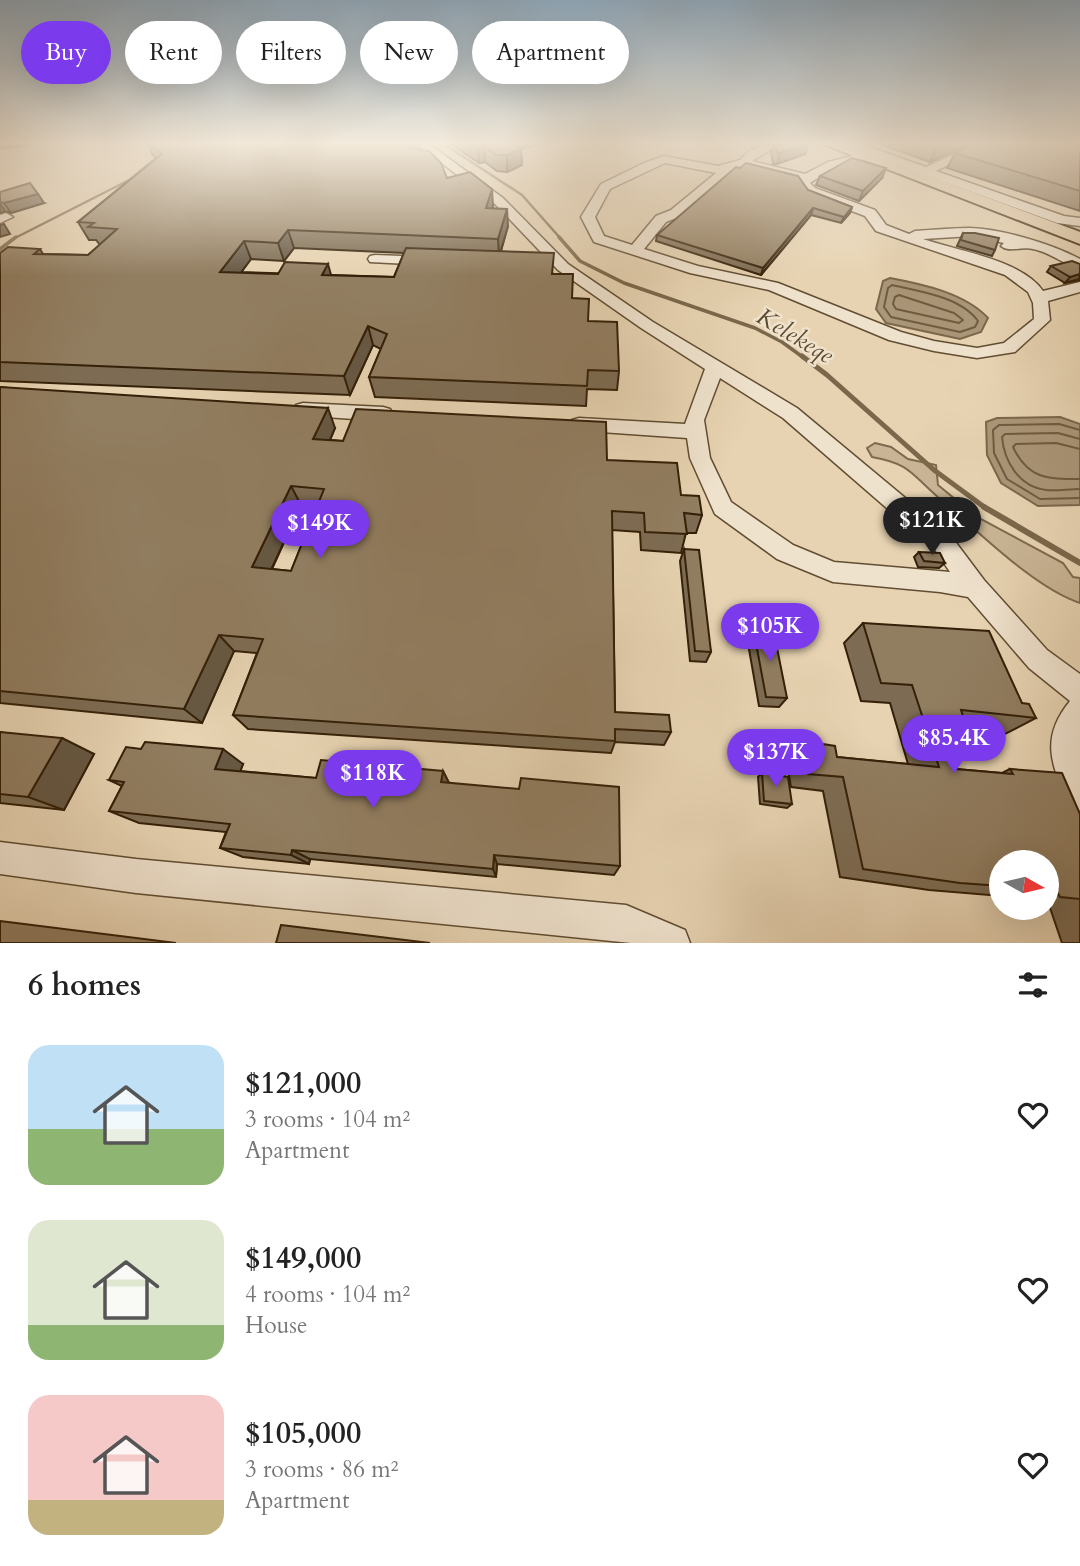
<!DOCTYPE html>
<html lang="en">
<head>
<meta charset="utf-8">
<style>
	:root { --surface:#fff; --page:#f6f6f6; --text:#222; --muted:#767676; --accent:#7c3aed }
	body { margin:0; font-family:Cardo,serif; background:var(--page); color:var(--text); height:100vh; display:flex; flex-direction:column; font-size:26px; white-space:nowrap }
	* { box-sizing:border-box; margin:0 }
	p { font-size:23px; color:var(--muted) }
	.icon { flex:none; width:38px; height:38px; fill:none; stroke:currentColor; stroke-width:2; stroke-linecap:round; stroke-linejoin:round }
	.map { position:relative; height:943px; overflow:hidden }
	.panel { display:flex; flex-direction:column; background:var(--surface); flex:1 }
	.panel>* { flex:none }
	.top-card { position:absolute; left:21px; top:21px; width:700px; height:63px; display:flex; gap:14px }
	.needle { width:46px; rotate:98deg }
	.controls { position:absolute; left:989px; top:850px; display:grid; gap:14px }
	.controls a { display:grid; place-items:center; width:70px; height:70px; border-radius:50%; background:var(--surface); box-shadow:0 7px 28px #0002; font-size:35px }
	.price { position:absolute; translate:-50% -60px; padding:0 16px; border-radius:24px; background:var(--accent); color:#fff; font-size:23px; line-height:46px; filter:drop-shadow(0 2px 4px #0008) }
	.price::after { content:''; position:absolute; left:50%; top:42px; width:21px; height:16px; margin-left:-10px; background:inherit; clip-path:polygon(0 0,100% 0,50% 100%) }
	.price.current { background:#222; color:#fff }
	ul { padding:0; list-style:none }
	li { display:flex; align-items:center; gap:21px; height:175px; padding:0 28px }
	li span { display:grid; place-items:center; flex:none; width:196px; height:140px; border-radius:21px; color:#555 }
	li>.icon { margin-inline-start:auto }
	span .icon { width:84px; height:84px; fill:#fffc; stroke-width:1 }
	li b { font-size:30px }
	h2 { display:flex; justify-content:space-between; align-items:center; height:84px; padding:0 28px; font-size:30px }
	.chip { padding:0 24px; border-radius:32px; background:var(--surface); box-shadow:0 7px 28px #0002; font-size:24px; line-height:63px }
	.chip.current { background:var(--accent); color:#fff }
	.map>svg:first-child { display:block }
	.green { fill:#c9b595; stroke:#7e6a4e; stroke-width:2 }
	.water { fill:#aa9678; stroke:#7b674b; stroke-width:2 }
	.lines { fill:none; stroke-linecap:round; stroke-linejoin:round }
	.shore { stroke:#6f5b40; stroke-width:2 }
	.stream-far3 { stroke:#7b674b; stroke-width:2.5 }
	.stream-far2 { stroke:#7b674b; stroke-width:3.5 }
	.stream-far1 { stroke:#7b674b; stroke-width:5 }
	.stream { stroke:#7b674b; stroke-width:6 }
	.minor-casing { stroke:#614d32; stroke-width:3 }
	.major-casing { stroke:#342008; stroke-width:4 }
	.minor { fill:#efe2cd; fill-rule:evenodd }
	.major { fill:#e7d3b2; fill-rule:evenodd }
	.wall { fill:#7d6c53; stroke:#342008; stroke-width:2; fill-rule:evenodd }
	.shaded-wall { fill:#665843; stroke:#342008; stroke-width:2 }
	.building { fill:#917d60; stroke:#342008; stroke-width:2; fill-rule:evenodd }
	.labels { text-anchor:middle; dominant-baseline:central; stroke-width:5; stroke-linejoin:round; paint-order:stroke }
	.water-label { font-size:24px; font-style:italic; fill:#5d492f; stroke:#efe2cd }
</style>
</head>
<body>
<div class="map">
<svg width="1080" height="943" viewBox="0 0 1080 943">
	<rect width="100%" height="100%" fill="#e7d3b2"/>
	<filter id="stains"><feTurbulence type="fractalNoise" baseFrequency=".00286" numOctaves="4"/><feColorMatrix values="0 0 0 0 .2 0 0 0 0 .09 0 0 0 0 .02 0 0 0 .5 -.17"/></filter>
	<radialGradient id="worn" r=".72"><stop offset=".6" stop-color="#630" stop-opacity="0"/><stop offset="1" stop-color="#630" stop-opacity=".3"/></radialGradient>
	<!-- green -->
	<path class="green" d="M875,443L891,447L908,459L936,465L938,485L977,517L1063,563L1073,577L1080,578V603C1034,588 977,530 939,498C911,474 911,464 872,457L867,448Z"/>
	<!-- water -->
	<g class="water">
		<path d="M890,278C922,284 965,293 988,318L981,332L960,339L886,323L876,309L883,281Z"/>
		<polygon points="1060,417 1080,424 1080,505 1038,506 1001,483 987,455 986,422 997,418"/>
	</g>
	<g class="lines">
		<!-- shore -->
		<g class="shore">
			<path d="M892,285C919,291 961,297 978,321L975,327L960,332L891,317L884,307L888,288Z"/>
			<polygon points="899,295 954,313 963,320 959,323 896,309 893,304 895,297"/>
			<polyline points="1080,430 1059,424 999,425 993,430 994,453 1007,479 1040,499 1080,498"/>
			<path d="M1080,439L1058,433L1005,434L1002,437C1004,461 1019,487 1046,490C1056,491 1069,489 1080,489"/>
			<path d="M1080,449L1056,443L1016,444L1013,447C1028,479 1047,479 1080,479"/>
		</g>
		<!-- stream-far3 -->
		<g class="stream-far3">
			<polyline points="444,144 522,195 561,239"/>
			<polyline points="13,239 139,175"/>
		</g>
		<!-- stream-far2 -->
		<g class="stream-far2">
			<polyline points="559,237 580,261 624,283 755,328 782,342 804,358"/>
			<polyline points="0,249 16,237"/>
		</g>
		<!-- stream-far1 -->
		<polyline class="stream-far1" points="802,356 827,375 934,470 987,509"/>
		<!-- stream -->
		<polyline class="stream" points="984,507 1080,563"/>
		<!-- minor casing -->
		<g class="minor-casing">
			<g id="minor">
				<path d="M417,144H429L503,198L568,264L653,322L797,408L951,536L984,580L1047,650L1080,674V811L1069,806C1052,765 1039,739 1070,701L1029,668L968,597L940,592L833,582L777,559L715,514L690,458L687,438L572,430L569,425L572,420L579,418L685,424L705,369L641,328L558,270L495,204ZM720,378L783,418L935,550L950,572L834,562L793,545L731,502L710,458L704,420Z"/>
				<path d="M765,144H780L752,161L805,174L828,162L864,153L845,144H861L926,167L976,144H991L936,171L1064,216L1080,218V226L1057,223L868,154V158L836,166L810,183L815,188L875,210L886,225L909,234L915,231C933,230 952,228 970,228C1002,229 1052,244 1080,259V269C1064,265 1050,252 1033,249C1022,246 1009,253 1001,246L1004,243L972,236L923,239C958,251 1022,260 1043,291L1080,282V292L1048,301L1050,320L1015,352L977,358L934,351L889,340L769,290L690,273L594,242L581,217L601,184L644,163L664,156L718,166L740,160L748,152ZM665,163L716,173L671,210L656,216L632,245L604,236L595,217L610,189ZM744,166L799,180L798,183L807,194L865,216L876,231L1005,275L1028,292L1033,303L1034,319L1004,343L977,348L934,341L901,332L778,283L698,266L644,249L666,222L681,216L736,168Z"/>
				<polygon points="6,213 13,217 0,223 0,215"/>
				<polygon points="375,255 428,257 435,261 428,265 370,262 368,259 370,256"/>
				<polygon points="303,403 383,407 390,409 393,414 390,419 383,421 296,415 293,410 296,405"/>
				<polygon points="0,842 136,859 626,905 685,930 690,943 631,943 136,893 0,874"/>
			</g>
		</g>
		<!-- major casing -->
		<g class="major-casing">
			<polygon id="major" points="823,144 844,144 1080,232 1080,244"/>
		</g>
		<!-- minor -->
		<use href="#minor" class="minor"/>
		<!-- major -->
		<use href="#major" class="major"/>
	</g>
	<!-- wall -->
	<g class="wall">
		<path d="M148,144H419L420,149L447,178L493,206V208L508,226L501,251L554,274L588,321L619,371L617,390L587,389L586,406L375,397L369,377L381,349L373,345L350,395L0,381V253L40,249L43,254L88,255L100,245L96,240H89L78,222L156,158L152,154ZM294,248L404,253L394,277L241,272L251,259L284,261Z"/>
		<polygon points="451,144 537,144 521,149 522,165 507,172 497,171 485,162 479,163"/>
		<polygon points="774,144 808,144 805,154 777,164 773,164 771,152"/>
		<polygon points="880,144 969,144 930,162"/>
		<polygon points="1078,144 1080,144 1080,211 947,168 955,153 1080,148"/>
		<polygon points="820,176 882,178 859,201 816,185"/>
		<polygon points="808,190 852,207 850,213 841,223 811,215 761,275 656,241 657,235"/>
		<polygon points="0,192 44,203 11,213 5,211 0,213"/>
		<polygon points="963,233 995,250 992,256 957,246"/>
		<polygon points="1080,264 1080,280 1065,283 1047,272 1051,266"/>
		<path d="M0,387L335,428L330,440L607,460L681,495L702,515L696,533H686L681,553L641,550L640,532L612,530L615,712L671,732L664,745L615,742L611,753L248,729L233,715L257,653L234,651L202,723L0,703ZM301,505L317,506L291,571L272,569Z"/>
		<polygon points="684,549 711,652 706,662 690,661 680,561"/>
		<polygon points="919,552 945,563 939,568 918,567 914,557"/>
		<polygon points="863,623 1022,703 1036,718 1005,734 968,730 969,734 948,746 956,769 1002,773 1010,769 1080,814 1080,943 1062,943 1049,905 1046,905 1046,863 1001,863 1001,896 929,890 840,877 823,791 791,787 786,757 803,741 837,757 908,764 890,703 861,701 844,643"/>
		<polygon points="753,627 787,698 779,707 759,706 747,638"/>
		<polygon points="0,732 94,754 64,810 0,803"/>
		<polygon points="243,764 240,771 316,778 443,771 449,783 620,866 614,875 497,864 496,877 310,859 309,864 243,857 220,848 226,832 139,823 109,811 122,786 109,780"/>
		<polygon points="762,773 792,804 787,808 760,804 758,777"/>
	</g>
	<!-- shaded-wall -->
	<g class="shaded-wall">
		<polygon points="0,144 39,144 0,149"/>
		<polygon points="412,144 419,144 420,150 410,148"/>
		<polygon points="507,144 537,144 517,150 521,149 522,165 507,172"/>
		<polygon points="806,144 808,144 805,154 777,164 780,153"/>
		<polygon points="943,144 969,144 930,162 937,147"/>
		<polygon points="484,146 485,162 479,163 478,147"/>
		<polygon points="886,168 882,178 859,201 863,191"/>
		<polygon points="492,189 493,206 487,225 486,208"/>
		<polygon points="38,194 44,203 11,213 4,203"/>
		<polygon points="0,203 5,211 0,213"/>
		<polygon points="852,207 850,213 841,223 844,217"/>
		<polygon points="813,208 811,215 761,275 763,268"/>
		<polygon points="507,209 508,226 499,257 498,239"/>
		<polygon points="4,224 10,234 0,237 0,225"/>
		<polygon points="288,230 294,248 284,261 278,243"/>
		<polygon points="244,241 251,259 228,290 220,272"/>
		<polygon points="328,264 333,282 322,275"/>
		<polygon points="1080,274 1079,279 1065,283 1070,277"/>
		<polygon points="368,326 373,345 350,395 344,376"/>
		<polygon points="328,408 335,428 322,458 313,439"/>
		<polygon points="291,486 301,505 264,585 252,567"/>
		<polygon points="219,635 234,651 202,723 184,709"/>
		<polygon points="62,738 94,754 64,810 28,797"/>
		<polygon points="223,749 243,764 236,783 215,769"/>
		<polygon points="443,771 450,785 441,782"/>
		<polygon points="292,850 310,859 309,864 291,855"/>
		<polygon points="494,855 497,864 496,877 493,869"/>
	</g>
	<!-- building -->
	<g class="building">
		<polygon points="151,144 412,144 410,148 429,151 441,163 447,178 470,172 492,189 486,208 507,209 498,239 288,230 278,243 244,241 220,272 278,274 285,262 328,264 322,275 394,277 406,248 554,253 552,274 573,274 572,298 589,299 588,321 617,322 619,371 588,370 587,386 369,377 387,334 368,326 344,376 0,362 0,253 8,247 40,249 34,254 88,255 117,229 88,227 94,223 78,222 162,154"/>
		<polygon points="473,144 514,144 521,149 507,155 496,155 484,146 478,147"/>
		<polygon points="775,144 806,144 780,153 777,153"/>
		<polygon points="973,144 1068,144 1080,148 1080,191 955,153"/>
		<polygon points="852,158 886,168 863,191 820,176"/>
		<polygon points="746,163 798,176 808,190 852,207 844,217 813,208 763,268 657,235 736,167 740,168"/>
		<polygon points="30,183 38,194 4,203 0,202 0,192"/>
		<polygon points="963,233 975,233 999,238 995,250 961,240"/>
		<polygon points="1072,261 1080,264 1080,274 1070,277 1051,266"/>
		<path d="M0,387L328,408L313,439L343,441L356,409L606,422L607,460L677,463L681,495L699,496L702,515L684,513L687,534L645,532L644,513L612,511L615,712L669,715L671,732L615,729V741L233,715L263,639L219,635L184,709L0,691ZM291,486L324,489L291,571L252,567Z"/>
		<polygon points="684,549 699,550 711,652 695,651"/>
		<polygon points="919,552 940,553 945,563 924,561"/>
		<polygon points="863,623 989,631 1022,703 1029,704 1036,718 961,710 969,734 943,731 956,769 1013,774 1010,769 1062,773 1080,814 1080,899 1060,897 1056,890 1046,889 1046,863 1001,863 1001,886 960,883 863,869 843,777 808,774 803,741 835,746 837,757 939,767 912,685 881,683"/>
		<polygon points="753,627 773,628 787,698 766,697"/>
		<polygon points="0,732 62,738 28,797 0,794"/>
		<polygon points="145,742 223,749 215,769 316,778 321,760 443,771 441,782 519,789 521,778 619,787 620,866 494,855 493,869 292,850 291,855 220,848 230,824 109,811 124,782 109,780 126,747 141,749"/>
		<polygon points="762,773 788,777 792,804 764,801"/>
		<polygon points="0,921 176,943 0,943"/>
		<polygon points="281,925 430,943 276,943"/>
	</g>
	<!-- sky -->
	<linearGradient id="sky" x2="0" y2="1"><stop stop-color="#8fa8bb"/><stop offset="0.52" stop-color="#f4ebdc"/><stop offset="1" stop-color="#f4ebdc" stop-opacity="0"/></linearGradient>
	<rect width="1080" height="276" fill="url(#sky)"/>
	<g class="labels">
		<!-- water labels -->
		<g class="water-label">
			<text transform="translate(795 336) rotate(31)">Kelekeqe</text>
		</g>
	</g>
	<rect width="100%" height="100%" filter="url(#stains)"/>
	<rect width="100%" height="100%" fill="url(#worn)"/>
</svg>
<div class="controls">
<a><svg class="needle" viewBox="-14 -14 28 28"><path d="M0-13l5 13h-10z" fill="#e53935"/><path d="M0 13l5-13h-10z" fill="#767676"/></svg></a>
</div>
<b class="price current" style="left:932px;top:557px">$121K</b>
<b class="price" style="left:320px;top:560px">$149K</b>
<b class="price" style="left:770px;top:663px">$105K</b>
<b class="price" style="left:954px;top:775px">$85.4K</b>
<b class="price" style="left:776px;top:789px">$137K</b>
<b class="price" style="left:373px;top:810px">$118K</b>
<div class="top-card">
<a class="chip current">Buy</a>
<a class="chip">Rent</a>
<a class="chip">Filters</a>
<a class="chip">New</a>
<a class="chip">Apartment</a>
</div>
</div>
<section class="panel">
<h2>6 homes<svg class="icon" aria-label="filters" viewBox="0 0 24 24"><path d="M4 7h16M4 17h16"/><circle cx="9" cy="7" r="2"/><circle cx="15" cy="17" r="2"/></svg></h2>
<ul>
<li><span style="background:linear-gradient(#bfe0f5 60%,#8fb573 0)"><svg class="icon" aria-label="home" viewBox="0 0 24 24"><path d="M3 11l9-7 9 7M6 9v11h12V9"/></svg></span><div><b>$121,000</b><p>3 rooms · 104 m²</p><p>Apartment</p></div><svg class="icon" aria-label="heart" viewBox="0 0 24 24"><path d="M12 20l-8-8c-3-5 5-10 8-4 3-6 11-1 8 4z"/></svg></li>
<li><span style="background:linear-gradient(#dfe7d0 75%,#8fb573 0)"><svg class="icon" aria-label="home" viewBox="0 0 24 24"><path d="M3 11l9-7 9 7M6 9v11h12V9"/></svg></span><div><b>$149,000</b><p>4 rooms · 104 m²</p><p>House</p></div><svg class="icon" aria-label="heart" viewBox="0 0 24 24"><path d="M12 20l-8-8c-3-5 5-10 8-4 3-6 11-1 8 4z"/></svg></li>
<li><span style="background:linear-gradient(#f6c9c9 75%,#c2b280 0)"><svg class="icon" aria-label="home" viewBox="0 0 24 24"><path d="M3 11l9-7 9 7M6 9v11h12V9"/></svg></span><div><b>$105,000</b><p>3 rooms · 86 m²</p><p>Apartment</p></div><svg class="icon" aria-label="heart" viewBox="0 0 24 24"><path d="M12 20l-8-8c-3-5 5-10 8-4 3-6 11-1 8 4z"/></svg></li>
</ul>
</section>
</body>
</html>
